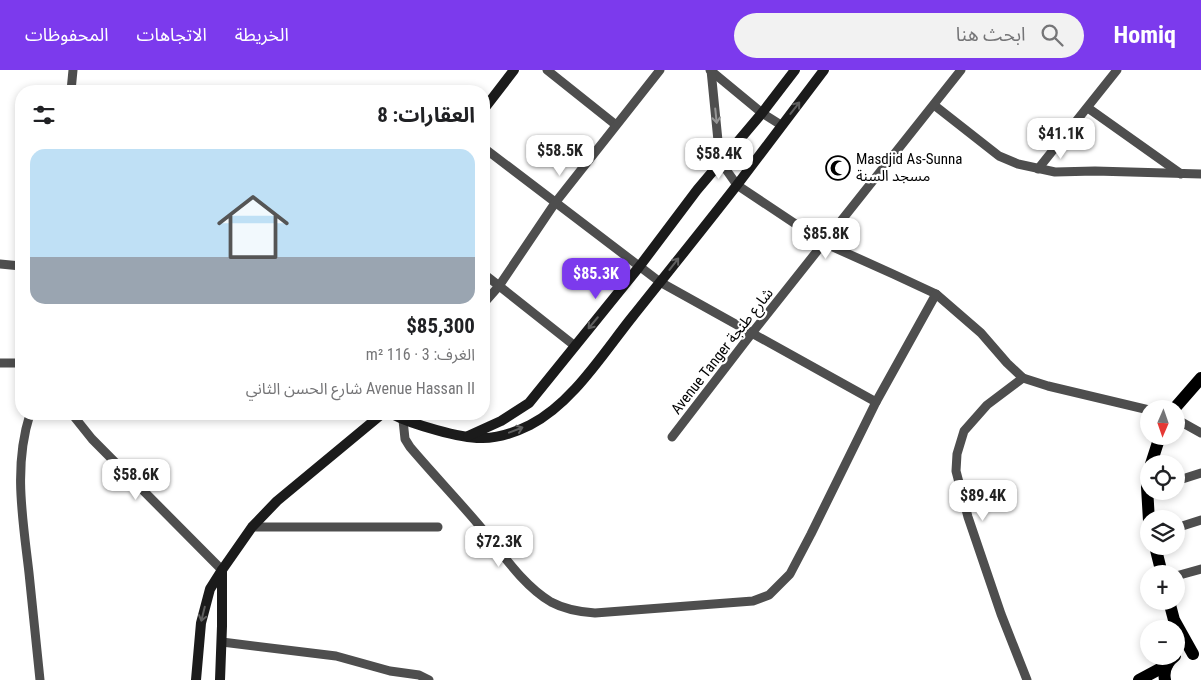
<!DOCTYPE html>
<html lang="ar">
<head>
<meta charset="utf-8">
<style>
	:root { --surface:#fff; --page:#f2f2f2; --text:#202124; --muted:#757577; --line:#e0e0e0; --accent:#7c3aed }
	body { margin:0; font-family:"Roboto Condensed","Noto Sans Arabic",sans-serif; background:var(--page); color:var(--text); direction:rtl; height:100vh; display:flex; flex-direction:column; font-size:19px; white-space:nowrap }
	* { box-sizing:border-box; margin:0 }
	p { font-size:16px; color:var(--muted) }
	.icon { flex:none; width:28px; height:28px; fill:none; stroke:currentColor; stroke-width:2; stroke-linecap:round; stroke-linejoin:round }
	.map { position:relative; flex:1; overflow:hidden; direction:ltr }
	.panel { position:absolute; left:15px; top:15px; width:475px; height:335px; display:flex; flex-direction:column; background:var(--surface); border-radius:20px; box-shadow:0 2px 8px #0003; direction:rtl }
	.panel>* { flex:none }
	.needle { width:32px; rotate:182deg }
	.controls { position:absolute; left:1140px; top:330px; display:grid; gap:10px }
	.controls a { display:grid; place-items:center; width:45px; height:45px; border-radius:50%; background:var(--surface); box-shadow:0 2px 8px #0003; font-size:25px }
	.price { position:absolute; translate:-50% -42px; padding:0 11px; border-radius:10px; background:#fff; color:#222; font-size:16px; line-height:32px; filter:drop-shadow(0 1px 2px #0008) }
	.price::after { content:''; position:absolute; left:50%; top:30px; width:15px; height:11px; margin-left:-8px; background:inherit; clip-path:polygon(0 0,100% 0,50% 100%) }
	.price.on { background:var(--accent); color:#fff }
	ul { padding:0; list-style:none }
	li { display:grid; align-content:center; gap:10px; height:265px; padding:0 15px }
	li+li { border-top:1px solid var(--line) }
	li span { display:grid; place-items:center; height:155px; border-radius:15px; color:#555 }
	li>.icon { margin-inline-start:auto }
	span .icon { width:90px; height:90px; fill:#fffc; stroke-width:1 }
	li b { font-size:21px }
	h2 { display:flex; justify-content:space-between; align-items:center; height:60px; padding:0 15px; font-size:21px }
	header { display:flex; align-items:center; gap:30px; box-sizing:border-box; height:70px; padding:0 25px; background:var(--accent); color:#fff }
	header strong { font-size:24px }
	nav { display:flex; gap:28px; margin-inline-start:auto; font-size:18px }
	.search { width:350px; height:45px; background:var(--page); display:flex; align-items:center; gap:12px; box-sizing:border-box; padding:0 18px; border-radius:28px; color:var(--muted); font-size:19px }
	.map>svg:first-child { display:block }
	.lines { fill:none; stroke-linecap:round; stroke-linejoin:round }
	.street { stroke:#4e4e4e; stroke-width:9 }
	.secondary { stroke:#1b1b1b; stroke-width:10 }
	.primary { stroke:#000; stroke-width:12 }
	.oneway { stroke:#5f5f5f }
	.oneway2 { stroke:#959595 }
	.labels { text-anchor:middle; dominant-baseline:central; stroke-width:4.5; stroke-linejoin:round; paint-order:stroke }
	.poi-label { font-size:15px; fill:#000; stroke:#fff; text-anchor:start }
	.street-label { font-size:15px; fill:#000; stroke:#fff }
</style>
</head>
<body>
<header>
<strong>Homiq</strong>
<div class="search"><svg class="icon" aria-label="search" viewBox="0 0 24 24"><circle cx="10" cy="10" r="6"/><path d="M15 15l6 6"/></svg>ابحث هنا</div>
<nav><a>الخريطة</a><a>الاتجاهات</a><a>المحفوظات</a></nav>
</header>
<div class="map">
<svg width="1201" height="610" viewBox="0 0 1201 610">
	<rect width="100%" height="100%" fill="#fff"/>
	<g class="lines">
		<!-- street -->
		<g class="street">
			<polyline points="547,0 616,55"/>
			<polyline points="710,0 762,43 781,55"/>
			<polyline points="711,0 720,91 737,115 824,173 893,204 936,224 981,263 1007,293 1023,308 1048,316 1149,340"/>
			<polyline points="71,21 73,0"/>
			<polyline points="934,35 999,86 1018,94 1055,102 1095,101 1201,104"/>
			<polyline points="1088,38 1181,104"/>
			<polyline points="484,78 660,212 876,332"/>
			<polyline points="1038,99 1117,0"/>
			<polyline points="0,194 21,196"/>
			<polyline points="484,204 575,276"/>
			<polyline points="484,233 499,216 555,133 660,0"/>
			<polyline points="0,293 21,293"/>
			<polyline points="1023,308 987,335 964,361 957,384 956,401 968,447 1001,544 1027,610"/>
			<path d="M30,344C13,397 23,450 29,503C33,539 36,574 40,610"/>
			<polyline points="72,344 92,369 222,500"/>
			<polyline points="1176,349 1201,363"/>
			<path d="M403,350L405,369L410,377C432,403 456,428 478,454C500,480 521,514 551,532C564,539 580,542 595,543L753,531L769,525L790,504L811,464L876,332L936,224"/>
			<polyline points="672,367 752,263 961,0"/>
			<polyline points="1176,411 1201,403"/>
			<polyline points="252,457 438,457"/>
			<polyline points="1176,458 1201,450"/>
			<polyline points="1176,506 1201,499"/>
			<polyline points="222,572 336,586 390,601 419,605 429,610"/>
		</g>
		<!-- secondary -->
		<g class="secondary">
			<polyline points="484,39 514,0"/>
			<path d="M392,344C411,354 462,369 483,368C499,368 516,362 530,355C572,334 604,282 633,246C668,202 703,159 737,115C766,77 795,38 824,0"/>
			<polyline points="468,366 501,351 529,333 639,197 697,120 762,43 795,0"/>
			<polyline points="196,610 201,553 210,519 222,500 252,457 277,431 382,344"/>
			<polyline points="220,610 222,556 222,500"/>
		</g>
		<!-- primary -->
		<g class="primary">
			<polyline points="1174,339 1201,308"/>
			<polyline points="1151,394 1160,366"/>
			<polyline points="1149,408 1147,417 1149,451"/>
			<polyline points="1155,476 1162,504"/>
			<polyline points="1169,531 1174,550 1193,584"/>
			<polyline points="1139,610 1167,595"/>
			<path d="M1165,610C1163,600 1167,592 1175,586"/>
		</g>
	</g>
	<!-- one-way arrows -->
	<defs><path id="oneway-shaft" d="M-6 0H5M1.5-3L5.5 0L1.5 3" fill="none" stroke-width="1.6" stroke-linecap="round" stroke-linejoin="round" transform="scale(1.25)"/></defs>
	<g class="oneway">
		<use href="#oneway-shaft" transform="translate(795 38) rotate(-52)"/>
		<use href="#oneway-shaft" transform="translate(674 194) rotate(-52)"/>
		<use href="#oneway-shaft" transform="translate(593 253) rotate(130)"/>
		<use href="#oneway-shaft" transform="translate(516 360) rotate(-21)"/>
		<use href="#oneway-shaft" transform="translate(203 544) rotate(104)"/>
	</g>
	<use class="oneway2" href="#oneway-shaft" transform="translate(716 46) rotate(84)"/>
	<!-- icons -->
	<defs>
		<g id="mosque-ring" transform="scale(1.25)"><circle r="9.5" fill="#fff" stroke="#000" stroke-width="1.5"/><path d="M3.5-4.9A6 6 0 1 0 3.5 4.9A5 5 0 1 1 3.5-4.9Z" fill="#000"/></g>
	</defs>
	<g fill-rule="evenodd">
		<use href="#mosque-ring" x="838" y="98"/>
	</g>
	<g class="labels">
		<!-- poi labels -->
		<g class="poi-label">
			<text x="856" y="89">Masdjid As-Sunna<tspan x="856" dy="17">مسجد السنة</tspan></text>
		</g>
		<!-- street labels -->
		<g class="street-label">
			<text transform="translate(722 281) rotate(-52)">Avenue Tanger شارع طنجة</text>
		</g>
	</g>
</svg>
<div class="controls">
<a><svg class="needle" viewBox="-14 -14 28 28"><path d="M0-13l5 13h-10z" fill="#e53935"/><path d="M0 13l5-13h-10z" fill="#757577"/></svg></a>
<a><svg class="icon" aria-label="locate" viewBox="0 0 24 24"><circle cx="12" cy="12" r="6"/><path d="M12 2v4M12 18v4M2 12h4M18 12h4"/></svg></a>
<a><svg class="icon" aria-label="layers" viewBox="0 0 24 24"><path d="M12 4l9 5-9 5-9-5zM3 14l9 5 9-5"/></svg></a>
<a>+</a>
<a>−</a>
</div>
<b class="price" style="left:1061px;top:90px">$41.1K</b>
<b class="price" style="left:560px;top:107px">$58.5K</b>
<b class="price" style="left:719px;top:110px">$58.4K</b>
<b class="price" style="left:826px;top:190px">$85.8K</b>
<b class="price on" style="left:596px;top:230px">$85.3K</b>
<b class="price" style="left:136px;top:431px">$58.6K</b>
<b class="price" style="left:983px;top:452px">$89.4K</b>
<b class="price" style="left:499px;top:498px">$72.3K</b>
<section class="panel">
<h2>العقارات: 8<svg class="icon" aria-label="filters" viewBox="0 0 24 24"><path d="M4 7h16M4 17h16"/><circle cx="9" cy="7" r="2"/><circle cx="15" cy="17" r="2"/></svg></h2>
<ul>
<li><span style="background:linear-gradient(#bfe0f5 70%,#9aa5b1 0)"><svg class="icon" aria-label="home" viewBox="0 0 24 24"><path d="M3 11l9-7 9 7M6 9v11h12V9"/></svg></span><div><b>$85,300</b><p>الغرف: 3 · 116 m²</p><p>Avenue Hassan II شارع الحسن الثاني</p></div></li>
</ul>
</section>
</div>
</body>
</html>
